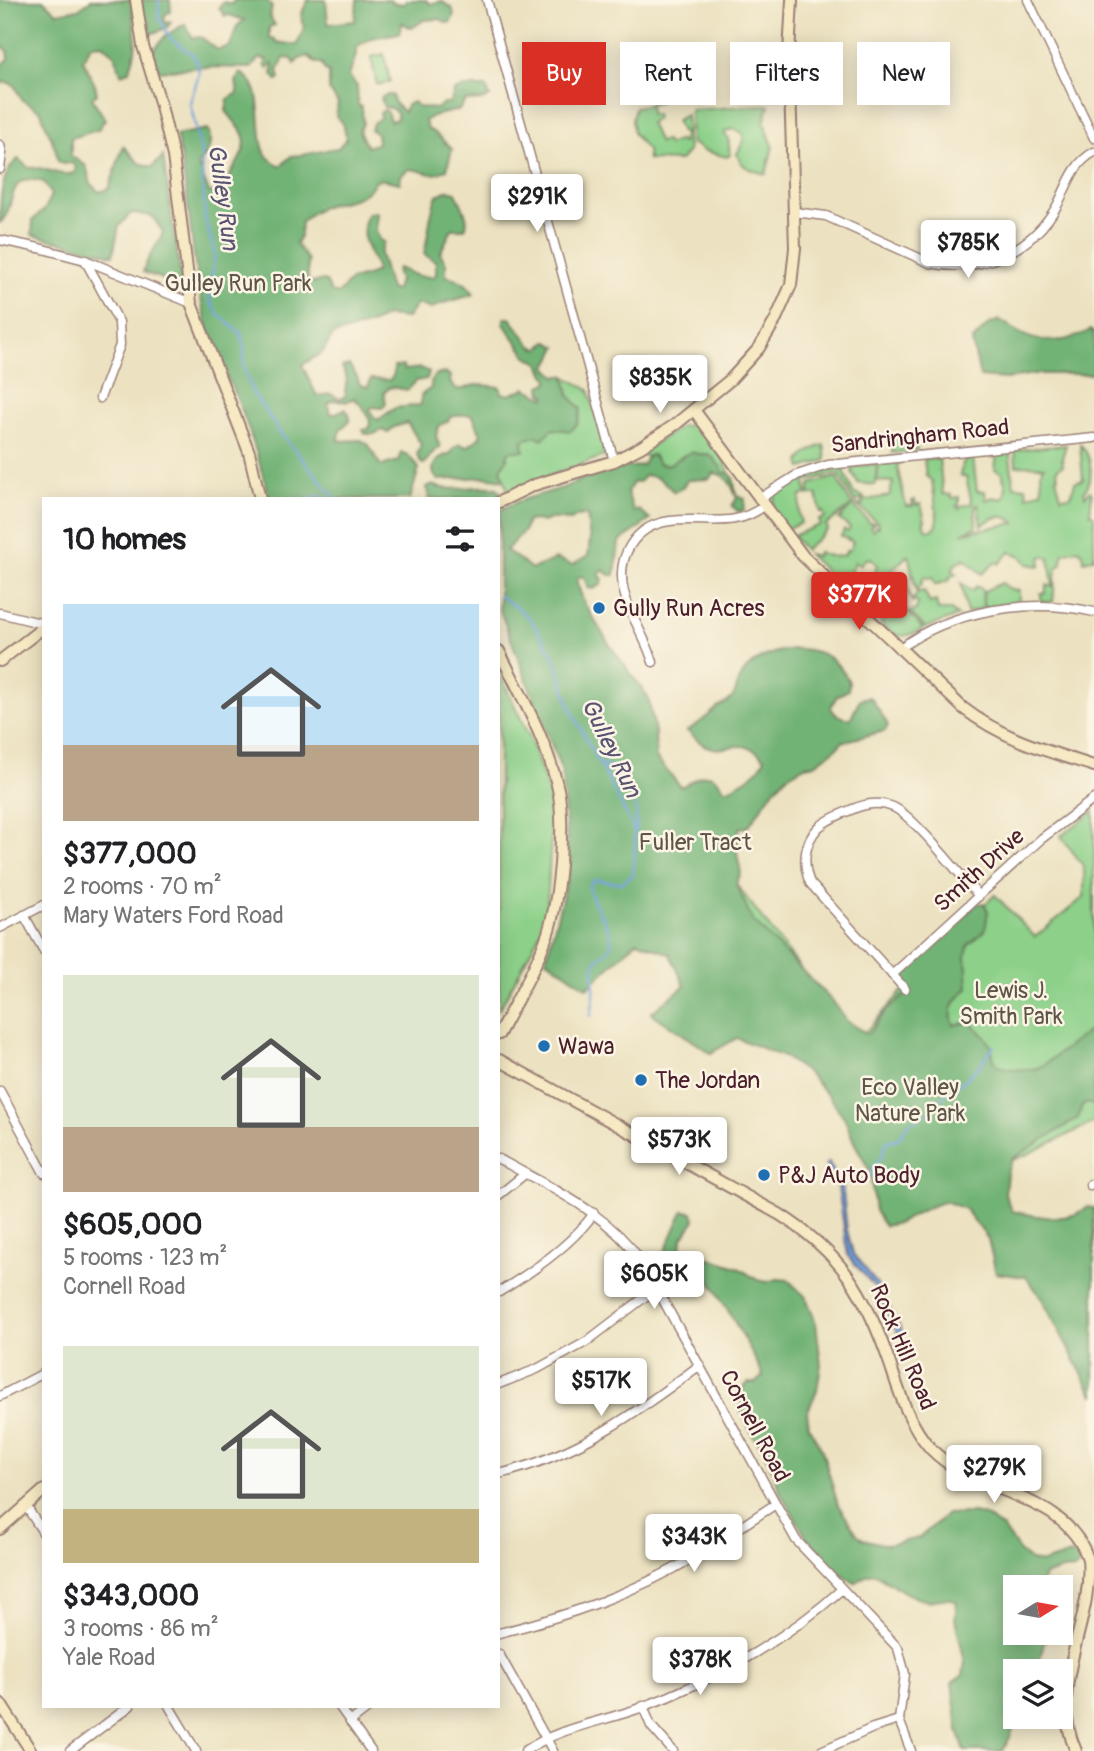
<!DOCTYPE html>
<html lang="en">
<head>
<meta charset="utf-8">
<style>
	:root { --surface:#fff; --page:#f6f6f6; --text:#202124; --muted:#757577; --accent:#d93025 }
	body { margin:0; font-family:Pangolin,sans-serif; background:var(--page); color:var(--text); height:100vh; display:flex; flex-direction:column; font-size:26px; white-space:nowrap }
	* { box-sizing:border-box; margin:0 }
	p { font-size:23px; color:var(--muted) }
	.icon { flex:none; width:38px; height:38px; fill:none; stroke:currentColor; stroke-width:2; stroke-linecap:round; stroke-linejoin:round }
	.map { position:relative; flex:1; overflow:hidden }
	.side { position:absolute; left:42px; top:497px; width:458px; height:1211px; display:flex; flex-direction:column; background:var(--surface); border-radius:0px; box-shadow:0 4px 18px #0003 }
	.side>* { flex:none }
	.banner { position:absolute; left:522px; top:42px; width:467px; height:63px; display:flex; gap:14px }
	.needle { width:46px; rotate:79deg }
	.fabs { position:absolute; left:1003px; top:1575px; display:grid; gap:14px }
	.fabs a { display:grid; place-items:center; width:70px; height:70px; border-radius:0px; background:var(--surface); box-shadow:0 4px 18px #0003; font-size:35px }
	.price { position:absolute; translate:-50% -60px; padding:0 16px; border-radius:7px; background:#fff; color:#222; font-size:23px; line-height:46px; filter:drop-shadow(0 2px 4px #0008) }
	.price::after { content:''; position:absolute; left:50%; top:42px; width:21px; height:16px; margin-left:-10px; background:inherit; clip-path:polygon(0 0,100% 0,50% 100%) }
	.price.current { background:var(--accent); color:#fff }
	ul { padding:0; list-style:none }
	li { display:grid; align-content:center; gap:14px; height:371px; padding:0 21px }
	li span { display:grid; place-items:center; height:217px; border-radius:0px; color:#555 }
	li>.icon { margin-inline-start:auto }
	span .icon { width:126px; height:126px; fill:#fffc; stroke-width:1 }
	li b { font-size:30px }
	h2 { display:flex; justify-content:space-between; align-items:center; height:84px; padding:0 21px; font-size:30px }
	.tag { padding:0 24px; border-radius:0px; background:var(--surface); box-shadow:0 4px 18px #0003; font-size:24px; line-height:63px }
	.tag.current { background:var(--accent); color:#fff }
	.map>svg:first-child { display:block }
	.green { fill:#8cd089; stroke:#6b785a; stroke-width:2; fill-rule:evenodd }
	.forest { fill:#71b275; stroke:#5e6850; stroke-width:2; fill-rule:evenodd }
	.water { fill:#6ea0d9; stroke:#5c6082; stroke-width:2 }
	.lines { fill:none; stroke-linecap:round; stroke-linejoin:round }
	.stream { stroke:#6ea0d9; stroke-width:2.5 }
	.street-casing { stroke:#9b8076; stroke-width:11 }
	.secondary-casing { stroke:#9b8076; stroke-width:14 }
	.street { stroke:#fff; stroke-width:8 }
	.secondary { stroke:#f6e9c3; stroke-width:10 }
	.poi-dot { fill:#1f6fb2; stroke:#fcf5e5; stroke-width:2.5 }
	.labels { text-anchor:middle; dominant-baseline:central; stroke-width:5; stroke-linejoin:round; paint-order:stroke }
	.park-label { font-size:23px; fill:#5e5447; stroke:#fcf5e5 }
	.street-label { font-size:23px; fill:#4a1f2b; stroke:#fcf5e5 }
	.poi-label { font-size:23px; fill:#4a1f2b; stroke:#fcf5e5; text-anchor:start }
	.water-label { font-size:24px; font-style:italic; fill:#585371; stroke:#fcf5e5 }
</style>
</head>
<body>
<div class="map">
<svg width="1094" height="1751" viewBox="0 0 1094 1751">
	<rect width="100%" height="100%" fill="#fcf5e5"/>
	<filter id="ink" filterUnits="userSpaceOnUse"><feTurbulence type="fractalNoise" baseFrequency=".0143" numOctaves="2"/><feDisplacementMap in="SourceGraphic" scale="14" xChannelSelector="R" yChannelSelector="G"/><feConvolveMatrix kernelMatrix="1 2 1 2 8 2 1 2 1" color-interpolation-filters="sRGB"/></filter>
	<filter id="wash" filterUnits="userSpaceOnUse"><feTurbulence type="fractalNoise" baseFrequency=".00686" numOctaves="4" result="noise"/><feDisplacementMap in="SourceGraphic" scale="28" xChannelSelector="R" yChannelSelector="G"/><feGaussianBlur stdDeviation="1.57" result="paint"/><feColorMatrix in="noise" values="0 0 0 0 0 0 0 0 0 0 0 0 0 0 0 0 0 1.4 0 .05"/><feComposite in="paint" operator="in"/></filter>
	<g filter="url(#wash)">
		<rect width="100%" height="100%" fill="#ece2c1"/>
		<!-- green -->
		<g class="green">
			<polygon points="384,54 390,82 377,85 371,57"/>
			<polygon points="684,75 685,88 656,90 655,77"/>
			<polygon points="650,102 660,102 650,105 650,114 656,114 657,118 650,123 659,143 665,140 668,145 680,140 681,143 683,142 684,133 681,132 676,120 686,115 688,151 680,161 648,160 647,150 633,133 632,120 635,107 648,105"/>
			<path d="M765,105L769,106L764,122L773,146L766,174C752,171 741,168 737,154L744,140L742,133L734,129L725,131V135L728,137L730,155L727,157L705,151L691,143L690,110Z"/>
			<polygon points="565,376 589,390 607,455 508,491 484,417 568,395"/>
			<path d="M692,425C706,430 726,460 729,473H724L709,454H686L668,465L659,464L653,455L647,457L641,453L681,426Z"/>
			<polygon points="892,434 897,437 905,435 916,446 917,450 892,453"/>
			<path d="M1080,444C1093,458 1094,478 1084,492L1085,496L1090,491L1092,493L1090,513L1094,515V558L1084,561L1083,553L1078,549L1063,553L1062,564L1056,569L1053,602H1041V593L1045,594L1047,585L1053,587L1049,557H1041L1040,566L1027,564L1021,556L1010,552L999,564L996,562L982,574L964,558L961,562L958,561L952,570L957,574L949,577L950,580L935,585L932,577L928,579L926,576L921,581L922,585L917,587L919,592L924,591L930,603L936,601L938,610H951L958,616L925,628L910,612L916,610L918,603L915,601L912,602L905,582L901,581L890,596L892,603L875,619L859,604L876,585L893,578L897,572L907,579V588L911,599H914L917,593L908,555L880,581L874,582L872,580L877,574L875,570L877,565L870,558L864,560L860,566L855,562L850,573L856,580L854,585L858,594L854,599L808,554L817,556L818,552C827,556 834,558 844,555L847,550L849,551L853,542L841,536L844,530L848,532L850,528L839,519L853,505L870,523H874L870,527L873,531L877,526L879,527V524L855,503L860,506L863,504L861,501L889,496L893,482L877,481L879,464L901,461L897,466L906,506H913L912,501L915,500L916,505L921,504L925,521L923,523L926,529L932,530L937,525V515L932,481L926,476L924,459L939,458L943,494L951,495L952,498L959,497V504L956,506L959,509L960,506L972,504L966,477H962L960,475L963,463L968,459L963,458V455L972,454L973,457L977,491H985L986,500L993,497L1001,499L1004,497L1006,487L1002,473L995,469L997,452L1009,450L1014,486L1026,487L1027,496L1042,491L1041,472L1044,467C1039,466 1022,464 1016,466L1015,450L1066,445L1062,458L1063,465L1057,469L1058,477L1056,478L1061,497L1071,496L1075,482L1083,480ZM978,504L981,526C992,517 1004,512 1015,523L962,533L976,527L975,505Z"/>
			<path d="M824,445L826,460L802,468L800,462C804,454 814,448 824,445Z"/>
			<polygon points="877,464 875,485 858,483 852,472 853,467"/>
			<polygon points="842,467 854,494 862,496 864,498 854,502 838,473 805,481 807,494 801,496 799,514 801,523 787,529 772,509 775,494 808,475"/>
			<polygon points="836,477 852,505 826,525 828,529 805,550 792,536 820,525 819,520 825,518 823,512 821,513 817,495 809,495 810,484"/>
			<polygon points="961,583 973,591 976,586 982,589 983,608 967,613"/>
			<polygon points="1002,583 1011,590 1019,591 1019,602 985,608 983,602 984,591"/>
			<path d="M908,612L923,629C902,640 897,638 880,623L886,619Z"/>
			<polygon points="499,673 529,736 553,804 546,922 499,1010"/>
			<polygon points="1094,811 1094,1122 1026,1155 902,1201 878,1159 853,1139 843,1105 817,1067 736,884 838,1017 860,1038 962,925 995,895 1035,937 1084,897 1084,867 1061,836"/>
		</g>
		<!-- forest -->
		<g class="forest">
			<path d="M0,0H43L57,13L78,9L91,0H131C134,28 141,44 129,71L121,74L115,55L103,44L91,45L83,60L95,85L97,94L92,98L105,119L98,130L71,138V156L86,166L91,184L99,192L109,189L123,146L139,163L152,167L163,156L182,286L143,272C147,257 157,247 163,232L152,216L131,213L119,226L113,255L32,235L33,220L45,209L51,194L44,182C4,170 18,206 0,223C0,202 0,173 18,159L29,168C45,165 58,178 74,173L76,168L72,163L62,164L58,161C56,143 45,128 41,111L22,100L14,85L6,82L0,84V66L9,59L8,51L0,44Z"/>
			<polygon points="140,0 170,0 171,11 165,15 164,20 166,23 169,21 171,22 167,28 143,37"/>
			<path d="M234,0H266L272,6L270,17L275,25L269,27V38L275,39L276,42L297,45L304,27C298,17 304,9 308,0H326L328,24L355,21L357,0H390L393,3L405,4L406,0H426L430,4L441,1L452,8L454,14L451,22L447,23L440,19L424,20L412,28L402,23L399,33L372,38L356,47V55L349,76L357,86L358,105L362,107L363,123L359,131L367,147L378,143L377,134L371,130L373,123L380,118V113L384,110L387,112L390,121L397,119V113L391,108L384,107L381,98L386,95H392L395,104L404,112L407,105L413,102L419,107L437,109L442,104L451,102L454,91L464,87H486L490,97L484,100L465,101L459,110L432,116L425,121L427,128L436,134L452,149L447,169C429,180 427,170 409,169L401,175L400,183L380,179L375,181C367,201 343,200 325,206C316,209 308,216 301,222L300,236L296,244L308,260V280L312,283L323,280L327,283L331,292L338,294L351,280L370,275L377,270C369,248 357,238 368,213L377,212L376,231L380,240L384,242L380,254L389,286L391,290H396L399,280L396,271L398,268L418,276L433,277L436,274V262L424,254C429,234 429,214 437,195L448,190L456,192C460,204 471,217 465,229H452L440,253L446,263V276C458,278 468,284 474,294C459,300 445,300 431,309L417,304L407,318L386,316L373,323L333,335L322,353L302,365L317,396L331,394L340,399L346,396L345,391L347,379L342,367L349,365L357,377L360,385L368,387L371,379L390,380L394,374V367L403,366L404,370L421,368L429,372L427,379L416,381L408,390L390,387L384,393L386,404L382,408L372,407L370,409L373,416L378,420L395,408L421,405V395L431,388V382L435,375L445,373L451,376L450,382C460,396 464,386 476,385C483,385 493,386 500,387L502,393L509,395L526,388L545,398L546,395L542,393L541,386L548,383L549,379L545,375L540,364L526,355L504,324V318H510L532,346L539,349L547,341L557,347L547,367L556,376H565L569,395L581,409L578,423L571,431L553,429L542,439L537,436L523,440L524,451H511L508,453L507,459L501,468L504,480L484,477L438,480C427,468 436,457 450,454L454,448L460,444L467,447L479,438L481,434L473,416L468,414L450,417L448,421L439,426L436,436L440,447L435,450L424,464L421,463L417,455L421,444L407,423L394,427L387,433L382,430L374,434H365L363,430L369,429C373,418 362,405 354,398L346,402L333,400L328,404L330,413L334,414L345,409L349,414L350,420L340,430L339,441L361,440L368,444L381,466L398,461L401,452L408,455L419,468L410,499H269C262,469 253,440 242,411C230,381 214,353 206,321C190,260 191,196 176,135L208,129C213,142 209,155 198,164L209,192L217,193C226,187 227,179 233,170C252,140 247,137 226,111L228,99L238,93L236,81L240,73C269,84 253,135 267,156C270,160 277,164 281,166L291,156C308,155 322,150 338,148L347,138L342,122L336,116L338,103L329,90V73L324,69L321,63H316L308,56L299,59L295,64L292,59L284,58L278,71L280,78L277,81L272,74L274,65L272,64L268,69L265,65L267,60L259,58L251,68L202,67L159,71L153,51L165,36L185,24L193,38L201,37L218,50L230,46L237,26L244,20L229,15L225,16L219,8L224,2L232,4Z"/>
			<path d="M999,320C1006,323 1011,328 1018,332C1040,345 1069,343 1090,330L1094,333V374H1032L1006,379L980,377L972,341L989,324Z"/>
			<path d="M691,452C713,459 709,449 724,473H729L733,477L736,494L745,499L744,510L739,512L732,506L737,498C732,486 728,475 714,473L709,479L688,480L682,488L674,492C665,484 659,474 644,476L639,482H634L627,492L634,512L639,510L650,520L619,542L615,575H609L603,570L599,575L603,579L601,585L593,589L588,588L584,577H578L577,582L584,603L609,644L648,697L655,732L656,758L681,787C690,783 703,770 714,777C720,781 721,787 726,790C741,783 759,774 765,758C737,733 729,756 706,746C699,743 693,735 687,731C699,724 707,717 717,708C721,705 727,703 731,699C737,693 736,687 739,680C751,656 785,646 809,650C828,653 841,665 849,682L848,690L837,696L831,707C833,715 844,719 851,718L860,699L868,697L872,699L888,725L885,731L842,742L837,748L815,764L805,766L787,776L773,791L748,827L739,828L737,853L741,873L736,884L752,920L834,1003L847,1021L868,1034L887,1010L907,993L903,974L977,904L984,903L988,911L985,931L968,945L966,956L968,988C956,999 947,1008 954,1025L969,1022C977,1028 990,1039 992,1050C993,1057 993,1059 998,1066C1010,1069 1030,1072 1042,1066L1094,1027V1105L1087,1103L1082,1106L1078,1118L1012,1159L1007,1173L1005,1194L1012,1211C1034,1216 1069,1224 1088,1207L1094,1208V1396L1041,1297L1026,1277L996,1273L988,1239L965,1209L945,1201L927,1208L899,1223L884,1226L875,1211L870,1171L854,1142L844,1117L829,1097L809,1074L786,1058L737,1038L711,1053L651,1013L685,986L670,954L637,941L587,988L546,959L569,872L562,772L499,608V511C519,498 543,495 565,487C580,481 596,472 611,468C623,465 631,469 643,465L647,457L652,455L659,464L668,465ZM587,515L590,540L588,556L572,565L556,559L532,569L506,550L524,531L527,521L535,520L543,522C554,516 559,520 571,520L577,516Z"/>
			<path d="M432,485C453,494 476,483 497,488L501,493L491,499H428L429,492L426,487Z"/>
			<path d="M683,1211L693,1212L695,1220L682,1238L681,1249L737,1267L758,1280L767,1282L777,1279L788,1280L806,1297L816,1323L821,1365L817,1390L807,1413L809,1427L822,1450L838,1505L858,1535L863,1539L887,1545L919,1538L947,1514L974,1513L985,1516L1003,1528L1021,1553L1032,1561L1043,1563L1071,1554L1076,1555L1079,1563L1076,1569L1063,1570L1043,1576L1042,1587H1015V1633H1049C1040,1644 1043,1658 1036,1671H1015C1015,1705 1022,1723 1002,1751H965L958,1730L952,1683L963,1675L965,1662L955,1619L957,1602C945,1594 936,1603 924,1600C905,1596 890,1581 873,1573L867,1575L855,1583L844,1576L808,1540L781,1494L764,1450L753,1436L741,1411V1390L748,1383H755L763,1376C758,1363 707,1268 697,1267C690,1266 678,1274 671,1276L662,1266L663,1256Z"/>
		</g>
		<!-- water -->
		<polygon class="water" points="829,1162 843,1191 847,1230 853,1253 877,1284 903,1333 898,1335 873,1285 848,1256 838,1187 826,1164"/>
		<g class="lines">
			<!-- stream -->
			<g class="stream">
				<polyline points="159,0 159,18 171,39 192,54 198,63 199,74 190,103 201,152 205,219 215,255 209,293 210,301 217,313 241,334 244,346 244,368 253,393 281,434 336,499"/>
				<polyline points="308,499 318,496 327,499"/>
				<path d="M499,596L518,608L529,618L543,638L555,659L572,712L633,827L635,845L633,875L621,883L594,880L589,886C591,905 611,924 611,942C611,952 600,954 596,962C590,974 595,983 594,994C594,1002 591,1008 591,1016"/>
				<path d="M600,764L620,772C628,789 642,813 635,831"/>
				<path d="M837,1180C852,1178 872,1187 873,1166L883,1155L886,1142L899,1138L907,1125L932,1110L936,1102L967,1078L981,1064L994,1046"/>
			</g>
		</g>
	</g>
	<g filter="url(#ink)">
		<g class="lines">
			<!-- street casing -->
			<g class="street-casing">
				<g id="street">
					<polyline points="487,0 614,461"/>
					<polyline points="1028,0 1094,138"/>
					<polyline points="0,145 2,153 0,169"/>
					<path d="M794,212L826,216L930,263C982,274 1032,251 1058,204C1068,184 1073,164 1094,152"/>
					<polyline points="0,240 39,248 85,260 191,303"/>
					<polyline points="85,260 119,322 120,345 100,398"/>
					<polyline points="759,499 797,475 828,465 1094,438"/>
					<polyline points="0,613 44,624"/>
					<path d="M899,649C952,609 1031,598 1094,612"/>
					<path d="M653,662C646,638 630,617 624,592C616,558 633,526 670,521C705,516 732,530 764,506"/>
					<polyline points="24,915 44,951"/>
					<polyline points="0,928 44,905"/>
					<polyline points="892,975 1041,839 1094,799"/>
					<path d="M905,989L810,883C802,864 804,843 818,828C826,820 837,816 846,812C861,805 877,800 893,807C914,816 961,877 979,896"/>
					<polyline points="0,1091 44,1173"/>
					<path d="M499,1159C552,1189 606,1211 642,1262L796,1540L898,1648L905,1674L899,1720L911,1751"/>
					<polyline points="1090,1185 1094,1183"/>
					<polyline points="499,1195 525,1174"/>
					<path d="M499,1292C532,1272 572,1245 594,1213"/>
					<polyline points="499,1384 537,1369 586,1342 658,1287"/>
					<polyline points="0,1396 44,1373"/>
					<path d="M499,1474C578,1455 636,1413 700,1365"/>
					<polyline points="26,1506 44,1534"/>
					<path d="M499,1633C567,1616 633,1594 694,1557C722,1541 748,1521 776,1504"/>
					<polyline points="499,1654 553,1751"/>
					<polyline points="169,1706 196,1751"/>
					<polyline points="339,1706 371,1751"/>
					<polyline points="643,1706 651,1726 673,1751"/>
					<polyline points="350,1722 371,1706"/>
					<polyline points="70,1751 130,1706"/>
					<path d="M525,1751C559,1727 602,1722 640,1708C711,1681 785,1641 842,1589"/>
					<polyline points="821,1751 873,1728 899,1720"/>
				</g>
			</g>
			<!-- secondary casing -->
			<g class="secondary-casing">
				<g id="secondary">
					<polyline points="136,0 143,46 160,102 173,156 191,303 249,452 260,499"/>
					<path d="M694,410L803,556L963,708C1003,739 1047,751 1094,766"/>
					<polyline points="499,502 534,485 614,461 641,447 676,424 730,380 759,348 775,321 791,285 795,248 789,54 792,0"/>
					<path d="M499,651C521,695 547,741 558,789C563,814 561,840 560,864C558,887 555,911 548,933C536,968 516,1001 499,1034"/>
					<polyline points="0,661 44,627"/>
					<path d="M499,1060L779,1214C843,1254 866,1295 890,1364C900,1394 909,1425 931,1449C976,1496 1065,1491 1088,1559C1094,1624 1046,1685 1076,1751"/>
					<polyline points="0,1529 44,1490"/>
					<polyline points="0,1703 31,1751"/>
				</g>
			</g>
			<!-- street -->
			<use href="#street" class="street"/>
			<!-- secondary -->
			<use href="#secondary" class="secondary"/>
		</g>
	</g>
	<!-- markers -->
	<g class="poi-dot">
		<circle cx="599" cy="608" r="7"/>
		<circle cx="544" cy="1046" r="7"/>
		<circle cx="641" cy="1080" r="7"/>
		<circle cx="764" cy="1175" r="7"/>
	</g>
	<g class="labels">
		<!-- park labels -->
		<g class="park-label">
			<text x="238" y="283">Gulley Run Park</text>
			<text x="695" y="842">Fuller Tract</text>
			<text x="1011" y="990">Lewis J.<tspan x="1011" dy="26">Smith Park</tspan></text>
			<text x="910" y="1087">Eco Valley<tspan x="910" dy="26">Nature Park</tspan></text>
		</g>
		<!-- street labels -->
		<g class="street-label">
			<text transform="translate(920 436) rotate(-6)">Sandringham Road</text>
			<text transform="translate(979 870) rotate(-42)">Smith Drive</text>
			<text transform="translate(903 1347) rotate(67)">Rock Hill Road</text>
			<text transform="translate(755 1426) rotate(62)">Cornell Road</text>
		</g>
		<!-- poi labels -->
		<g class="poi-label">
			<text x="613" y="608">Gully Run Acres</text>
			<text x="558" y="1046">Wawa</text>
			<text x="655" y="1080">The Jordan</text>
			<text x="778" y="1175">P&amp;J Auto Body</text>
		</g>
		<!-- water labels -->
		<g class="water-label">
			<text transform="translate(223 197) rotate(82)">Gulley Run</text>
			<text transform="translate(611 748) rotate(64)">Gulley Run</text>
		</g>
	</g>
</svg>
<div class="fabs">
<a><svg class="needle" viewBox="-14 -14 28 28"><path d="M0-13l5 13h-10z" fill="#e53935"/><path d="M0 13l5-13h-10z" fill="#757577"/></svg></a>
<a><svg class="icon" aria-label="layers" viewBox="0 0 24 24"><path d="M12 4l9 5-9 5-9-5zM3 14l9 5 9-5"/></svg></a>
</div>
<b class="price" style="left:537px;top:234px">$291K</b>
<b class="price" style="left:968px;top:280px">$785K</b>
<b class="price" style="left:660px;top:415px">$835K</b>
<b class="price current" style="left:859px;top:632px">$377K</b>
<b class="price" style="left:679px;top:1177px">$573K</b>
<b class="price" style="left:654px;top:1311px">$605K</b>
<b class="price" style="left:601px;top:1418px">$517K</b>
<b class="price" style="left:994px;top:1505px">$279K</b>
<b class="price" style="left:694px;top:1574px">$343K</b>
<b class="price" style="left:700px;top:1697px">$378K</b>
<div class="banner">
<a class="tag current">Buy</a>
<a class="tag">Rent</a>
<a class="tag">Filters</a>
<a class="tag">New</a>
</div>
<section class="side">
<h2>10 homes<svg class="icon" aria-label="filters" viewBox="0 0 24 24"><path d="M4 7h16M4 17h16"/><circle cx="9" cy="7" r="2"/><circle cx="15" cy="17" r="2"/></svg></h2>
<ul>
<li><span style="background:linear-gradient(#bfe0f5 65%,#b9a48a 0)"><svg class="icon" aria-label="home" viewBox="0 0 24 24"><path d="M3 11l9-7 9 7M6 9v11h12V9"/></svg></span><div><b>$377,000</b><p>2 rooms · 70 m²</p><p>Mary Waters Ford Road</p></div></li>
<li><span style="background:linear-gradient(#dfe7d0 70%,#b9a48a 0)"><svg class="icon" aria-label="home" viewBox="0 0 24 24"><path d="M3 11l9-7 9 7M6 9v11h12V9"/></svg></span><div><b>$605,000</b><p>5 rooms · 123 m²</p><p>Cornell Road</p></div></li>
<li><span style="background:linear-gradient(#dfe7d0 75%,#c2b280 0)"><svg class="icon" aria-label="home" viewBox="0 0 24 24"><path d="M3 11l9-7 9 7M6 9v11h12V9"/></svg></span><div><b>$343,000</b><p>3 rooms · 86 m²</p><p>Yale Road</p></div></li>
</ul>
</section>
</div>
</body>
</html>
